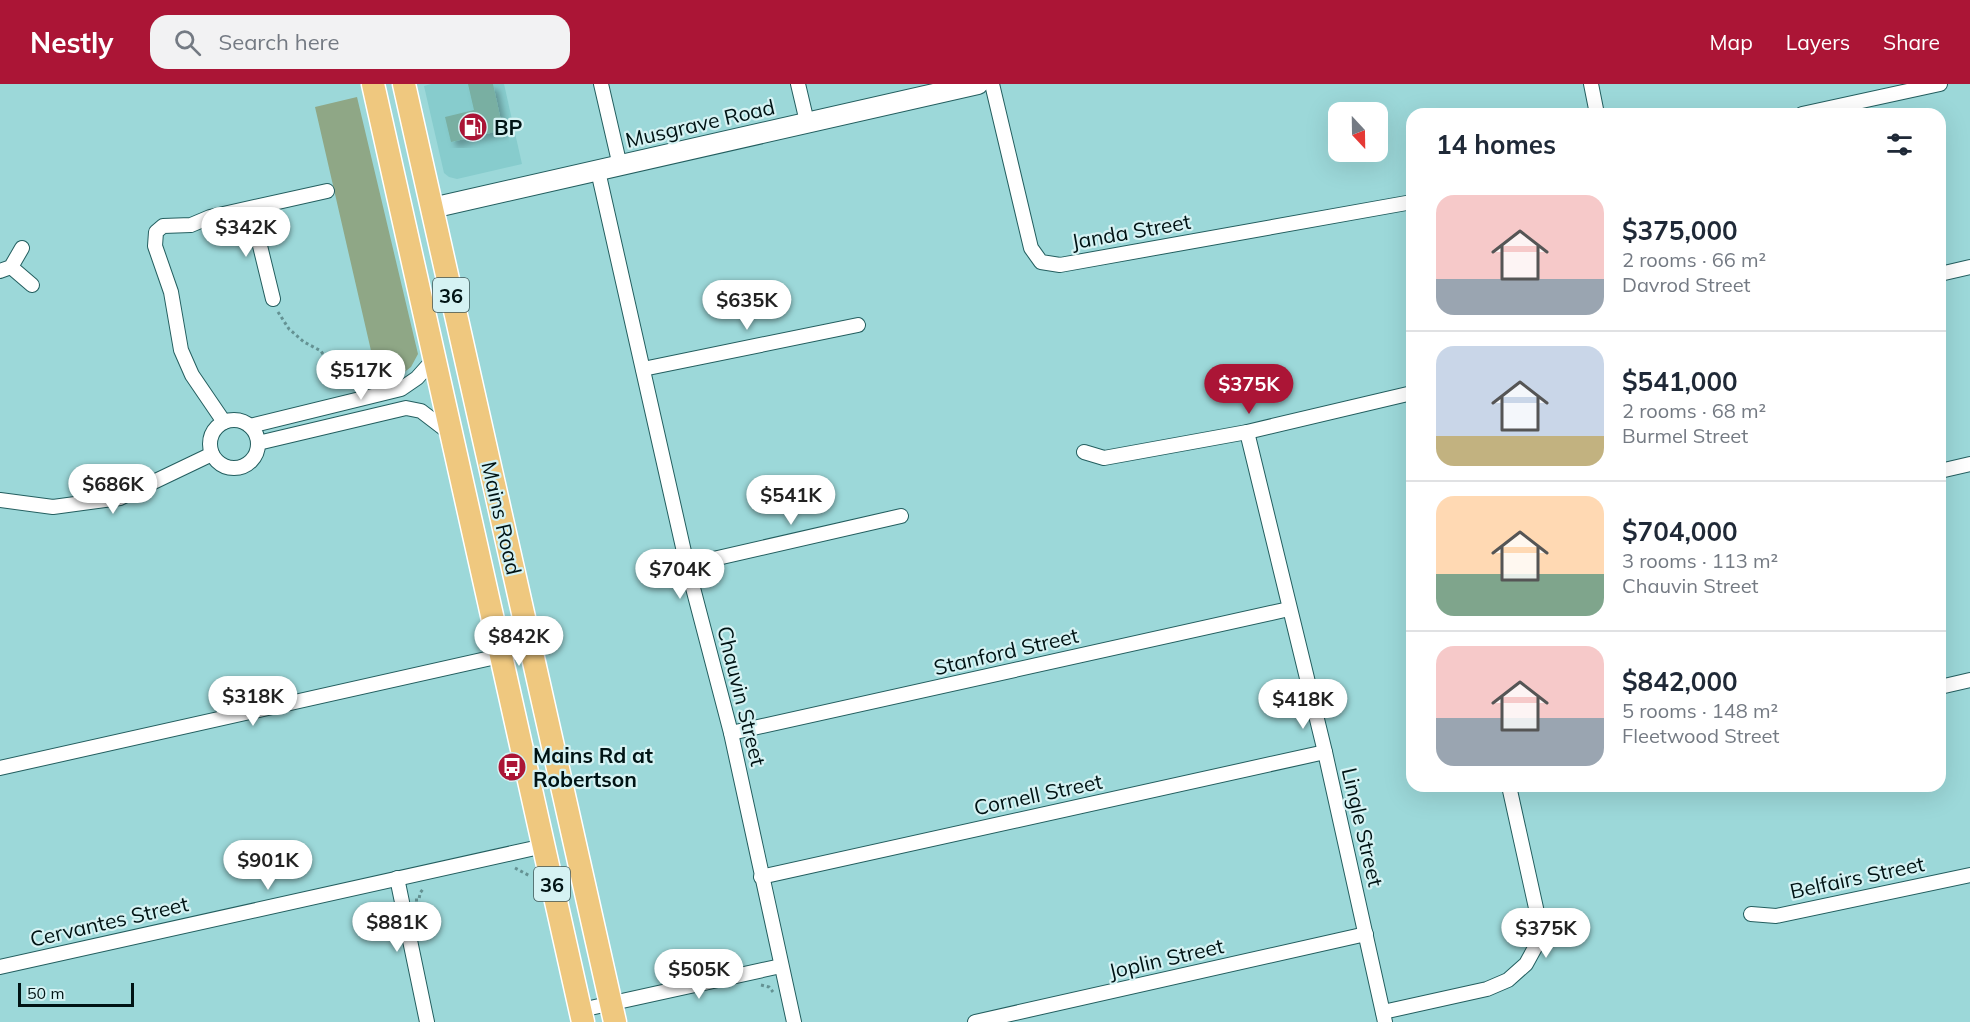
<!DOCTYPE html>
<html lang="en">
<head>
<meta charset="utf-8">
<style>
	:root { --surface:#fff; --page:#f2f2f3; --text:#1f2937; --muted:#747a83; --line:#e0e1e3; --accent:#ab1536 }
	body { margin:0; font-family:Mulish,sans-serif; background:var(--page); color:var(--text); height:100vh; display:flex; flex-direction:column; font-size:22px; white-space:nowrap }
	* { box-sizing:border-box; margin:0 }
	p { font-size:20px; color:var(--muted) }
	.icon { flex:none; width:33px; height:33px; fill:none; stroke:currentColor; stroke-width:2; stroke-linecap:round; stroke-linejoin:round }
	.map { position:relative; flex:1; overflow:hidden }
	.drawer { position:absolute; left:1406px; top:24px; width:540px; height:684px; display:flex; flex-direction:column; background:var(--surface); border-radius:18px; box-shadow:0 6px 24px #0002 }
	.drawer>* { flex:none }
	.needle { width:39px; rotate:158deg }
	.buttons { position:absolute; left:1328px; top:18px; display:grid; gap:12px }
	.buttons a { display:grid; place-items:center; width:60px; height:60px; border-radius:12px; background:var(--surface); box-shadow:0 6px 24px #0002; font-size:30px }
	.scale { position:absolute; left:18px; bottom:15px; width:116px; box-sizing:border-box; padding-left:6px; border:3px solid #001314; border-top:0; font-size:16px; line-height:21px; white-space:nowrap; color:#001314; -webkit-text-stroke:4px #d5f2f3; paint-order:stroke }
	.price { position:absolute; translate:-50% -51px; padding:0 14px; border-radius:21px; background:#fff; color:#222; font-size:20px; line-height:39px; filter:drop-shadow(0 2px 3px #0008) }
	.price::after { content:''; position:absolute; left:50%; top:36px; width:18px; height:14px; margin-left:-9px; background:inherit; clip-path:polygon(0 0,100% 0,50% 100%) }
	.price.selected { background:var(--accent); color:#fff }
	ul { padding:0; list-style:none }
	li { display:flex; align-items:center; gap:18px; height:150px; padding:0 30px }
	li+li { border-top:2px solid var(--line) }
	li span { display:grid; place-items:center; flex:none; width:168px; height:120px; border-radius:18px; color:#555 }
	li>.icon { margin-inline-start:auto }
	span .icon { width:72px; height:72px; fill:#fffc; stroke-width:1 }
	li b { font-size:26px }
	h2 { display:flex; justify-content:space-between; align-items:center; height:72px; padding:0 30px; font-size:26px }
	header { display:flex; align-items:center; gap:36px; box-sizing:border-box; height:84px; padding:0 30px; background:var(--accent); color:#fff }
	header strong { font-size:28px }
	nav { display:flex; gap:33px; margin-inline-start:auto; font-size:21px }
	.search { width:420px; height:54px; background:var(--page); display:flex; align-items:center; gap:15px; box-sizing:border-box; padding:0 21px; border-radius:18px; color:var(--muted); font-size:22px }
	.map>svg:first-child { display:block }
	.built { fill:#87cccd }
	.green { fill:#8fa786 }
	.building { fill:#79afa2; filter:url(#shadow) }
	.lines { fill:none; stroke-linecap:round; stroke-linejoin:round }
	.street-casing { stroke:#235e5f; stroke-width:16 }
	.secondary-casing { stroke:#235e5f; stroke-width:22 }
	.primary-casing { stroke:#fff; stroke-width:25 }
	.path { stroke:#649293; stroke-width:3; stroke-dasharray:3 3; stroke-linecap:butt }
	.street { stroke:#fff; stroke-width:14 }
	.secondary { stroke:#fff; stroke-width:20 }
	.primary { stroke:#efc87f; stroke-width:22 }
	.labels { text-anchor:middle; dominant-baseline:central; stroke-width:4.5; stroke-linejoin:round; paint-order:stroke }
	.shield { fill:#d5f2f3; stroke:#405657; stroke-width:1.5 }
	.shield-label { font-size:20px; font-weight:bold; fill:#001314 }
	.street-label { font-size:21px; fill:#001314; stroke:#d5f2f3 }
	.poi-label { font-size:21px; font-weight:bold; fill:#001314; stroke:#d5f2f3; text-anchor:start }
</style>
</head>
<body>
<header>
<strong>Nestly</strong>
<div class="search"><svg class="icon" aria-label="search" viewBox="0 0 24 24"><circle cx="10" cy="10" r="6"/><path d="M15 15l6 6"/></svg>Search here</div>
<nav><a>Map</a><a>Layers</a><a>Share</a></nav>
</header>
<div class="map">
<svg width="1970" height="938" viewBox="0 0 1970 938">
	<defs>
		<filter id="shadow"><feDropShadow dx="5.5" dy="5.5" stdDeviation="3" flood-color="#0004"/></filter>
	</defs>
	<rect width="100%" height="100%" fill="#9cd8d9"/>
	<!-- built -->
	<polygon class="built" points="431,0 504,0 522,80 457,95 449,93 444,89 424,2"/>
	<!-- green -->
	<polygon class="green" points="357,13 418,270 411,283 402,290 359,298 372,271 315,23"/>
	<!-- building -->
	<polygon class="building" points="468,0 493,0 503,46 451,58 445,33 474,26"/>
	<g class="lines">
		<!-- street casing -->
		<g class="street-casing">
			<g id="street">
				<polyline points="601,0 620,82"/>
				<polyline points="798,0 807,38"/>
				<polyline points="992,0 1031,164 1041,178 1060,181 1412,118"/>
				<polyline points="1591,0 1597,30"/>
				<polyline points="1802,30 1940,0"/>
				<polyline points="598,87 687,481 731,649 794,938"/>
				<polyline points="251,125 273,215"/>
				<polyline points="226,130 232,143 240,147 255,144"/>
				<polyline points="11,183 32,201"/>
				<polyline points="0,187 11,183 22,164"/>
				<polyline points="1940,190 1970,183"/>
				<polyline points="643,285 858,241"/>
				<circle cx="234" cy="360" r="24"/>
				<polyline points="224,338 192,291 181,266 171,208 155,162 156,148 163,142 191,141 210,133 327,107"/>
				<polyline points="250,342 401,305 417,294 434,275"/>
				<polyline points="1247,348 1325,668 1385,938"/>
				<polyline points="258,359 406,324 421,327 451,350"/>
				<polyline points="1084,368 1104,374 1247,348 1412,309"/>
				<polyline points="1940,387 1970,380"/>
				<polyline points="0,416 53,423 120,414 212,370"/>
				<polyline points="687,481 901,432"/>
				<polyline points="1940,603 1970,596"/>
				<polyline points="731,649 1289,525"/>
				<polyline points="0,684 531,565"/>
				<polyline points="761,793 1325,668"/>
				<polyline points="397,794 427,938"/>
				<polyline points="1751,830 1776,832 1970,791"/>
				<polyline points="0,883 544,762"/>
				<polyline points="581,926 781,882"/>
				<polyline points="1383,928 1487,905 1508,896 1526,880 1537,860 1538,833 1509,702"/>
				<polyline points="975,938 1366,850"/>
			</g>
		</g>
		<!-- secondary casing -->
		<g class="secondary-casing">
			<polyline id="secondary" points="432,124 978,0"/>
		</g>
		<!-- primary casing -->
		<g class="primary-casing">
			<g id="primary">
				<polyline points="373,0 583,938"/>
				<polyline points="404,0 615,938"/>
			</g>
		</g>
		<!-- path -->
		<g class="path">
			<polyline points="278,228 289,245 304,258 321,267 331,283 335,302"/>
			<polyline points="515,784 530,792"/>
			<polyline points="415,816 419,816 420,809 424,804"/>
			<polyline points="761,901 769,903 773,908"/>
		</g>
		<!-- street -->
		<use href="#street" class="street"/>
		<!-- secondary -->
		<use href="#secondary" class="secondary"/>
		<!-- primary -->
		<use href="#primary" class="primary"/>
	</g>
	<!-- icons -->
	<defs>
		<g id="fuel-disc" transform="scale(1.5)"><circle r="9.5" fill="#ab1536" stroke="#d5f2f3"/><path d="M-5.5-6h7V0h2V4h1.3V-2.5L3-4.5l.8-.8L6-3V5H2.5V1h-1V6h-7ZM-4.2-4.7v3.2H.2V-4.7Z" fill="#fff"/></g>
		<g id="bus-disc" transform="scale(1.5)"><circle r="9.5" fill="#ab1536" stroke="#d5f2f3"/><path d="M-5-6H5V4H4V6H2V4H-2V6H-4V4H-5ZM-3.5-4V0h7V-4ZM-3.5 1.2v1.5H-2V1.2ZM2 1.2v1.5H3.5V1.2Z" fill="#fff"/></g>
	</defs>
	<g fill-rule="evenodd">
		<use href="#fuel-disc" x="473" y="43"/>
		<use href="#bus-disc" x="512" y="683"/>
	</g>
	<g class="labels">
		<!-- shield labels -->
		<g class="shield">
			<rect x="433" y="194" width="36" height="34" rx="4.5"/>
			<rect x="534" y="783" width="36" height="34" rx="4.5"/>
		</g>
		<g class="shield-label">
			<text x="451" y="211">36</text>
			<text x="552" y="800">36</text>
		</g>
		<!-- street labels -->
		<g class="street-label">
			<text transform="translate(700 39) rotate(-13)">Musgrave Road</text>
			<text transform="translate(1131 147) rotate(-10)">Janda Street</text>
			<text transform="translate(502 434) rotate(77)">Mains Road</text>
			<text transform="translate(1006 567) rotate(-13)">Stanford Street</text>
			<text transform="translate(742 612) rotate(76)">Chauvin Street</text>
			<text transform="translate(1038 710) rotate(-12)">Cornell Street</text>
			<text transform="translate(1363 743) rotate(77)">Lingle Street</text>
			<text transform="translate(1857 793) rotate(-12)">Belfairs Street</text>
			<text transform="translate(109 837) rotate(-13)">Cervantes Street</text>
			<text transform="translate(1166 874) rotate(-13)">Joplin Street</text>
		</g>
		<!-- poi labels -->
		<g class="poi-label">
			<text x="494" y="43">BP</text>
			<text x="533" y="671">Mains Rd at<tspan x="533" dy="24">Robertson</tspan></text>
		</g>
	</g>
</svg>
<div class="buttons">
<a><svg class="needle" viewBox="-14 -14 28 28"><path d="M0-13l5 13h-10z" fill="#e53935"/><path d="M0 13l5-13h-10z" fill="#747a83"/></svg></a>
</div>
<div class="scale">50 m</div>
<b class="price" style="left:246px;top:174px">$342K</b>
<b class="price" style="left:747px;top:247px">$635K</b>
<b class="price" style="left:361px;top:317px">$517K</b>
<b class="price selected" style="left:1249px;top:331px">$375K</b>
<b class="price" style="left:113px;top:431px">$686K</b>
<b class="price" style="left:791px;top:442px">$541K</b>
<b class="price" style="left:680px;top:516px">$704K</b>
<b class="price" style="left:519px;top:583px">$842K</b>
<b class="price" style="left:253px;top:643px">$318K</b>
<b class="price" style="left:1303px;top:646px">$418K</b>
<b class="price" style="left:268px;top:807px">$901K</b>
<b class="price" style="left:397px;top:869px">$881K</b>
<b class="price" style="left:1546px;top:875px">$375K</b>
<b class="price" style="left:699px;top:916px">$505K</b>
<section class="drawer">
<h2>14 homes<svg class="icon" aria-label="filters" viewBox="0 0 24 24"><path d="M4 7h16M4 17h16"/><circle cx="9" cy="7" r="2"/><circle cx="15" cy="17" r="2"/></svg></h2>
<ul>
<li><span style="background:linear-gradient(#f6c9c9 70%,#9aa5b1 0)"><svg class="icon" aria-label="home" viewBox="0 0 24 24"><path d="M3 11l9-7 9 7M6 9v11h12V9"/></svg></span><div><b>$375,000</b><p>2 rooms · 66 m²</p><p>Davrod Street</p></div></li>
<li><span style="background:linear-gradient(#c9d6e8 75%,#c2b280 0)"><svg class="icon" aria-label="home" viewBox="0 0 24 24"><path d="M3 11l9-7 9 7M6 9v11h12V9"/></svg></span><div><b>$541,000</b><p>2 rooms · 68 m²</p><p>Burmel Street</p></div></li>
<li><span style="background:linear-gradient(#ffd9b3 65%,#7fa58c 0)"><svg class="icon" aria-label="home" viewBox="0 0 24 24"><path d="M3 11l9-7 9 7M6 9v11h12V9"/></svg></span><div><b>$704,000</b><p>3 rooms · 113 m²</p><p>Chauvin Street</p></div></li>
<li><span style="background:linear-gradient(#f6c9c9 60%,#9aa5b1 0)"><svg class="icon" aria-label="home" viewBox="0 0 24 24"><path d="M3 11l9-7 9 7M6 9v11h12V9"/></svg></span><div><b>$842,000</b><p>5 rooms · 148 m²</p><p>Fleetwood Street</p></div></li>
</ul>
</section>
</div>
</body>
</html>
